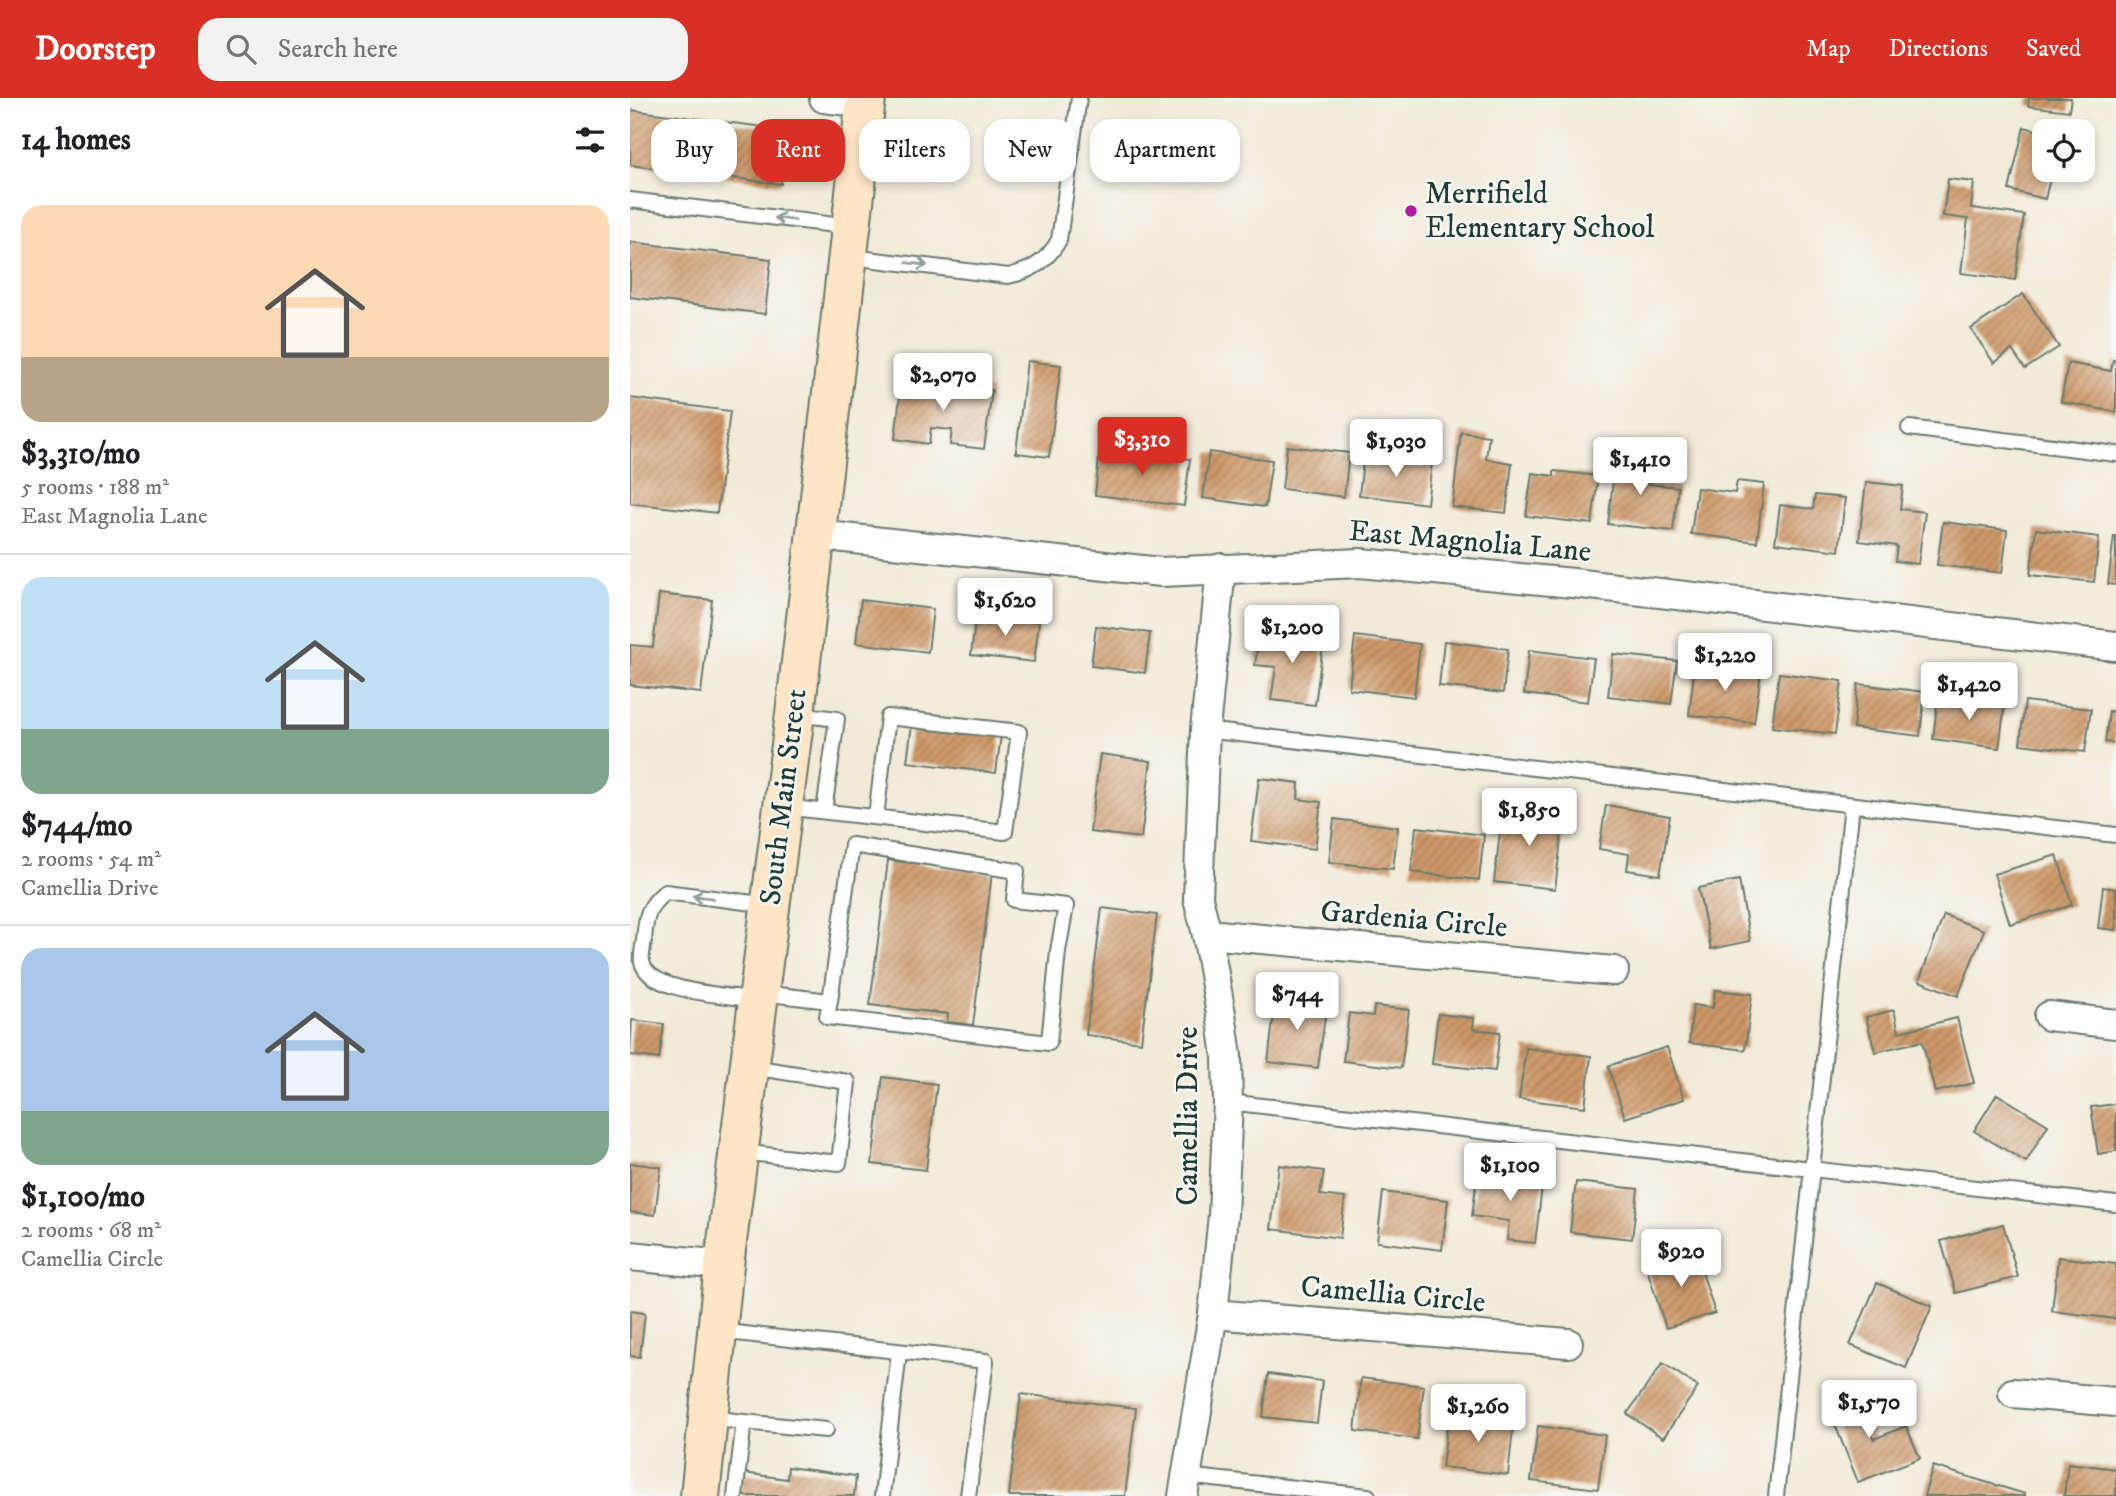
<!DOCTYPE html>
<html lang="en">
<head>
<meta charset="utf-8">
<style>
	:root { --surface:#fff; --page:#f2f2f2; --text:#202124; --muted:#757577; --line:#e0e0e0; --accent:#d93025 }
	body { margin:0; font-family:"IM FELL DW Pica",serif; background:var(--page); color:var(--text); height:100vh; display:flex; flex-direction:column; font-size:26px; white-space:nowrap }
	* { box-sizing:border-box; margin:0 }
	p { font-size:23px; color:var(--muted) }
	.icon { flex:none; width:38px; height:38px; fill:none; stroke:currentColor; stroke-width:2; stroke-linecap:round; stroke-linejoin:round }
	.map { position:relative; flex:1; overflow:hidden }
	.drawer { display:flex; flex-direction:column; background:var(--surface); width:630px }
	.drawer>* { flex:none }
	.hud { position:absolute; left:21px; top:21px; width:665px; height:63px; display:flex; gap:14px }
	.controls { position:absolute; left:1402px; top:21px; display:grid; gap:14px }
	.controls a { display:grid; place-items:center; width:63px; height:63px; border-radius:14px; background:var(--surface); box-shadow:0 4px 10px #0003; font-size:35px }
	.price { position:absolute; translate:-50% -60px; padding:0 16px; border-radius:7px; background:#fff; color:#222; font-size:23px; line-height:46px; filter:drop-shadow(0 2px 4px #0008) }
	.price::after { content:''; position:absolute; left:50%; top:42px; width:21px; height:16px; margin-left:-10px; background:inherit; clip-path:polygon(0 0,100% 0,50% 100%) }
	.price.active { background:var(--accent); color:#fff }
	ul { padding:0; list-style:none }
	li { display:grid; align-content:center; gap:14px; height:371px; padding:0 21px }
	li+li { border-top:2px solid var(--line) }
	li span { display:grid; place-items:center; height:217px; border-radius:21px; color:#555 }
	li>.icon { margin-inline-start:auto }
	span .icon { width:126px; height:126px; fill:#fffc; stroke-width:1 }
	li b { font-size:30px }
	h2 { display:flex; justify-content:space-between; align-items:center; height:84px; padding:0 21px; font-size:30px }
	.pill { padding:0 24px; border-radius:21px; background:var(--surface); box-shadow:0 4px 10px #0003; font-size:24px; line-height:63px }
	.pill.active { background:var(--accent); color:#fff }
	header { display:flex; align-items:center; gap:42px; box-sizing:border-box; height:98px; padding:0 35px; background:var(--accent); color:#fff }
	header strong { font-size:33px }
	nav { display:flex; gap:38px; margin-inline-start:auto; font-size:24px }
	.search { width:490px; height:63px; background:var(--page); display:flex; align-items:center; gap:18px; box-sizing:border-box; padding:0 24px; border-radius:21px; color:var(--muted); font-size:26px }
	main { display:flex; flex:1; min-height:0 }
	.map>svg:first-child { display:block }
	.building { fill:url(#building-hatch) }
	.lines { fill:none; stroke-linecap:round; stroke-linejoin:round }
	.lane-casing { stroke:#687a6d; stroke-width:18 }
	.street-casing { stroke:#687a6d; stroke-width:32 }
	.secondary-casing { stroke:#687a6d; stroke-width:42 }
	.lane { stroke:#fff; stroke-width:14 }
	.street { stroke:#fff; stroke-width:28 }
	.secondary { stroke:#fde5c5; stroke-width:38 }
	.oneway { stroke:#8f9e9a }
	.poi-dot { fill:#b5179e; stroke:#f6f6f2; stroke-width:2.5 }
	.labels { text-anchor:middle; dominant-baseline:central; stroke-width:5; stroke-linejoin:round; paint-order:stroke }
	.poi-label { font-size:30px; fill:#1f3d34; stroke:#f6f6f2; text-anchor:start }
	.street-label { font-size:30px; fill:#1f3d34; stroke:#f6f6f2 }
</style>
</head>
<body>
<header>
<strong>Doorstep</strong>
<div class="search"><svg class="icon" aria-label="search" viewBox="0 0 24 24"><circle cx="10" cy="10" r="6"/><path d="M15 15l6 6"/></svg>Search here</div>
<nav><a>Map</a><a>Directions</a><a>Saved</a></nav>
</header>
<main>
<section class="drawer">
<h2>14 homes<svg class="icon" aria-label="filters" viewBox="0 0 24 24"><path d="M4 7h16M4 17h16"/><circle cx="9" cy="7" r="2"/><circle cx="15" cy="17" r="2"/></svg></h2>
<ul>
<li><span style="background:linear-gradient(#ffd9b3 70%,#b9a48a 0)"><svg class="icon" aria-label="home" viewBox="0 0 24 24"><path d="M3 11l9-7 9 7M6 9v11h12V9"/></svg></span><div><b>$3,310/mo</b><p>5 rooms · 188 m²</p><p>East Magnolia Lane</p></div></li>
<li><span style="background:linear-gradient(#bfe0f5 70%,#7fa58c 0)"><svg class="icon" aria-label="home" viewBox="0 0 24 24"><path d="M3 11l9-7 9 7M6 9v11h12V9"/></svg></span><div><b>$744/mo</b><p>2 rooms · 54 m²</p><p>Camellia Drive</p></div></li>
<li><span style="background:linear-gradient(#a9c7e8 75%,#7fa58c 0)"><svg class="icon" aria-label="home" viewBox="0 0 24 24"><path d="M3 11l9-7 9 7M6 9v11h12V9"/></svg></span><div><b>$1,100/mo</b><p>2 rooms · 68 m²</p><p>Camellia Circle</p></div></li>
</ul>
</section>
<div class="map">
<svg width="1486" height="1398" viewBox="0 0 1486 1398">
	<defs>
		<pattern id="building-hatch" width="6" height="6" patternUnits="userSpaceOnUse" patternTransform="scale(1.75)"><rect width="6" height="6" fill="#ce9867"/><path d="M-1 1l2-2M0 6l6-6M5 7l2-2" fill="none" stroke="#a77d56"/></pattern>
	</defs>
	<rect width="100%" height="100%" fill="#f6f6f2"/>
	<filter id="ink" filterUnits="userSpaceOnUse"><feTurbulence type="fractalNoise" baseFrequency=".0143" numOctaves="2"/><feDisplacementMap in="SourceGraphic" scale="14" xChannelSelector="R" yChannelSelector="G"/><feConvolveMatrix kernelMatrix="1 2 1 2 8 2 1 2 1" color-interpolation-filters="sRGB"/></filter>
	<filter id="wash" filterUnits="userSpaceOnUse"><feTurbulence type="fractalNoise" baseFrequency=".00686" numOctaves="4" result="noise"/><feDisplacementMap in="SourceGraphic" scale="28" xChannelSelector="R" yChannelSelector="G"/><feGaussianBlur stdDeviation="1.57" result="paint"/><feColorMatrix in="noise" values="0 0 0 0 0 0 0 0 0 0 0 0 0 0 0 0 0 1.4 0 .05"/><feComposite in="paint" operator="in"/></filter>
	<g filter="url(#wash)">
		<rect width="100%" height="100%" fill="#f1ead7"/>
		<g id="blocks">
			<!-- building -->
			<g class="building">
				<polygon points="1399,0 1441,0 1439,13 1398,8"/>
				<polygon points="0,12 158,32 151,86 0,67"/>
				<polygon points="1394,29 1414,34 1414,72 1422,72 1415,101 1379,92"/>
				<polygon points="1318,81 1344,84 1341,110 1394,117 1385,182 1331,175 1338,121 1313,118"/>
				<polygon points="0,144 141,161 135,216 0,199"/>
				<polygon points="1393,196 1429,249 1395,271 1382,252 1364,265 1341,231"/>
				<polygon points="1483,262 1486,263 1486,314 1431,304 1438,265 1481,273"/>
				<polygon points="397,263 431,267 419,359 386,355"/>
				<polygon points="272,281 362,292 354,351 320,347 322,332 301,330 299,346 265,341"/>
				<polygon points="0,300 100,313 87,415 0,405"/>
				<polygon points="831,334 859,338 856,361 882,365 876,415 822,409"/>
				<polygon points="657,348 719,355 714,399 652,391"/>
				<polygon points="470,350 560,361 554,408 465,397"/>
				<polygon points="579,354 642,362 635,409 573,400"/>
				<polygon points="734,356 802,364 797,406 729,397"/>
				<polygon points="986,356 1020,360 1018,386 1048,389 1043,433 978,426"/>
				<polygon points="924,373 968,378 962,426 896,418 902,375 924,378"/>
				<polygon points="1107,383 1134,386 1127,444 1061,436 1067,390 1105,395"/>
				<polygon points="1236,384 1273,388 1270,411 1295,414 1288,466 1265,463 1267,448 1229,443"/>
				<polygon points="1185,397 1215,400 1209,453 1145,445 1150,407 1183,411"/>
				<polygon points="1313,424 1377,432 1372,475 1307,467"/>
				<polygon points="1406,431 1469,439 1464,484 1400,477"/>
				<polygon points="1484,438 1486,438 1486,487 1478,486"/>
				<polygon points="29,496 82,502 71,595 0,587 0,547 23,549"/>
				<polygon points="231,502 303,511 298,554 226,545"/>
				<polygon points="346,516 409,524 404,564 341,557"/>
				<polygon points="466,528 520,535 515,575 461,568"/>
				<polygon points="630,532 694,540 685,607 641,602 646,569 625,567"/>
				<polygon points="725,538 790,546 784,599 719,591"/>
				<polygon points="814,543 878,551 873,595 809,588"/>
				<polygon points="899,552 964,560 958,604 894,596"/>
				<polygon points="983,556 1047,563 1041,606 978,598"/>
				<polygon points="1065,566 1131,574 1124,625 1059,617"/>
				<polygon points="1149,575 1212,583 1205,636 1142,629"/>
				<polygon points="1228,586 1295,594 1290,638 1223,630"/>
				<polygon points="1308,598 1375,606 1369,650 1303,641"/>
				<polygon points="1395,603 1461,611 1455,654 1390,646"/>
				<polygon points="1479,613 1486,614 1486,646 1475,644"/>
				<polygon points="282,626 371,637 366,675 277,664"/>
				<polygon points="470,656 521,663 511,740 460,734"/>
				<polygon points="629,680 669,685 668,701 691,704 685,751 621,743"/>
				<polygon points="976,707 1040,718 1030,777 997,772 999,756 969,751"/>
				<polygon points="873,709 934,717 925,791 864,784"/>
				<polygon points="704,721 768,729 763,771 699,764"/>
				<polygon points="786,729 854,737 849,782 781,774"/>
				<polygon points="1427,757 1442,807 1380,826 1364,776"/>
				<polygon points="258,762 362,775 343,927 317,924 318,916 240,907"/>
				<polygon points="1109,782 1120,843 1081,851 1068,790"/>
				<polygon points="1473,789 1486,791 1486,832 1468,830"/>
				<polygon points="472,810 527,817 511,944 456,937"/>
				<polygon points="1314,817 1354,832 1328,898 1289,883"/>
				<polygon points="1085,892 1122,896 1115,952 1059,945 1063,907 1083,910"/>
				<polygon points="646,898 697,904 688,970 638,964"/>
				<polygon points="744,908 779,912 771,970 713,963 719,915 743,918"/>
				<polygon points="1264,912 1269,934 1327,920 1344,985 1305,994 1292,943 1245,954 1236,919"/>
				<polygon points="808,916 844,920 843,931 870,934 865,973 802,966"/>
				<polygon points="2,922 34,926 29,961 0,957"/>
				<polygon points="1037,949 1054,1001 995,1020 978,968"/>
				<polygon points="896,950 961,958 955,1009 889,1001"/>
				<polygon points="253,979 307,986 296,1072 242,1066"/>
				<polygon points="1367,996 1418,1027 1396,1064 1344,1033"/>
				<polygon points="1486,1006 1486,1053 1468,1056 1461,1009"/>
				<polygon points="0,1065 31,1069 25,1117 0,1114"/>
				<polygon points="649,1067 694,1073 690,1097 715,1100 710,1140 641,1131"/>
				<polygon points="848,1073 913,1081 905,1145 877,1142 879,1123 842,1118"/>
				<polygon points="946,1084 1008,1091 1002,1141 940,1134"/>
				<polygon points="753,1094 818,1102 812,1152 747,1144"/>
				<polygon points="1373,1126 1388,1179 1326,1195 1311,1143"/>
				<polygon points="1065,1152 1085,1215 1036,1230 1016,1168"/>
				<polygon points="1428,1159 1486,1166 1486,1221 1422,1213"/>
				<polygon points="1247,1185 1302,1208 1276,1270 1220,1247"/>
				<polygon points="0,1213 15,1215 10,1259 0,1258"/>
				<polygon points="1033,1265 1068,1289 1033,1340 997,1316"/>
				<polygon points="638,1276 692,1283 687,1325 633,1319"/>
				<polygon points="731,1280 794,1288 787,1341 725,1333"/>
				<polygon points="1224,1293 1244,1341 1276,1328 1290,1360 1228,1384 1196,1304"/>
				<polygon points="391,1296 506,1310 495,1398 379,1398"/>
				<polygon points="819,1314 884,1322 878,1377 812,1369"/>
				<polygon points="908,1328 975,1337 968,1391 901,1383"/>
				<polygon points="1438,1365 1486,1371 1486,1398 1434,1398"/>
				<polygon points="1303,1368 1395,1396 1395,1398 1294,1398"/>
				<polygon points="158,1369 226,1378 224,1398 110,1398 113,1375 157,1381"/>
			</g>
		</g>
	</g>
	<g filter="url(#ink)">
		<use href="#blocks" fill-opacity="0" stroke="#687a6d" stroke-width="2"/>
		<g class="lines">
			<!-- lane casing -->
			<g class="lane-casing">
				<g id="lane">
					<polyline points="0,102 221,129"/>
					<path d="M221,159L378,178C402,173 417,163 429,142L449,0"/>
					<polyline points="1279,330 1486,356"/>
					<polyline points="167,616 207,621 194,713"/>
					<polyline points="575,632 1486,737"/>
					<polyline points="154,709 375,734 389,634 258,619 246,719"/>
					<polyline points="131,895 200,903 197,919 419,945 428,853 436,808 384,802 387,773 222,747 200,903"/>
					<path d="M127,902C99,897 19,895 12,864C11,858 13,848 14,842C16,819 17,809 35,794L139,807"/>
					<polyline points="598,1004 1486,1106"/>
					<polyline points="110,1054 209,1065 218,984 122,969"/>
					<polyline points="88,1233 356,1263 338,1398"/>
					<polyline points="79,1320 114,1324 105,1398"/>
					<polyline points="114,1324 196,1332"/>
					<polyline points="556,1378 738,1398"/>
					<polyline points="252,1398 269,1254"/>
					<polyline points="1146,1398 1222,707"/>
				</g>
			</g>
			<!-- street casing -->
			<g class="street-casing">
				<g id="street">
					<polyline points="194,0 236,5"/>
					<polyline points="187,437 531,474 730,465 943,485 1486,548"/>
					<polyline points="577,836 984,873"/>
					<polyline points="1419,918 1486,926"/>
					<polyline points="0,1158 94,1167"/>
					<polyline points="583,1216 938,1245"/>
					<polyline points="1383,1295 1486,1304"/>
					<polyline points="553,1398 583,1216 593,1117 598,1004 597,958 591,916 577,836 568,800 575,632 591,470"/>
				</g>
			</g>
			<!-- secondary casing -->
			<g class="secondary-casing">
				<polyline id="secondary" points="70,1398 94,1167 165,616 236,0"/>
			</g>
			<!-- lane -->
			<use href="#lane" class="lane"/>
			<!-- street -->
			<use href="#street" class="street"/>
			<!-- secondary -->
			<use href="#secondary" class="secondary"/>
		</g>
		<!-- one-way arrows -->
		<defs><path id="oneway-shaft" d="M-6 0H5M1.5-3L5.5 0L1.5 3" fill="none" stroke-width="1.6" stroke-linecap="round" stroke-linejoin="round" transform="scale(1.75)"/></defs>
		<g class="oneway">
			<use href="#oneway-shaft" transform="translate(155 121) rotate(-173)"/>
			<use href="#oneway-shaft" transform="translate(287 166) rotate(8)"/>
			<use href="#oneway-shaft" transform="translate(73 799) rotate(-173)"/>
		</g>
	</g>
	<!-- markers -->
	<circle class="poi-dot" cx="781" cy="113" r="7"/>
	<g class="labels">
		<!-- poi labels -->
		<g class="poi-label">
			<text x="795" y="96">Merrifield<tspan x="795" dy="34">Elementary School</tspan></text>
		</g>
		<!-- street labels -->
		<g class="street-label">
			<text transform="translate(840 444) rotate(5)">East Magnolia Lane</text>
			<text transform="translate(154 699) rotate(-83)">South Main Street</text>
			<text transform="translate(784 822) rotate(5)">Gardenia Circle</text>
			<text transform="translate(558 1018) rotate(-90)">Camellia Drive</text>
			<text transform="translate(763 1197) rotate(5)">Camellia Circle</text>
		</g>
	</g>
</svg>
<div class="controls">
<a><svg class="icon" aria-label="locate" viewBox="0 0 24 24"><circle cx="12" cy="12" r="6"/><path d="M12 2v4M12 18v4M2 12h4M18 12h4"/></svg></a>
</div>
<b class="price" style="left:313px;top:315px">$2,070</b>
<b class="price active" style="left:512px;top:379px">$3,310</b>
<b class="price" style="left:766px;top:381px">$1,030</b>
<b class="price" style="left:1010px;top:399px">$1,410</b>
<b class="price" style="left:375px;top:540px">$1,620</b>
<b class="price" style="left:662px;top:567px">$1,200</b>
<b class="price" style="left:1095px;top:595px">$1,220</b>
<b class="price" style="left:1339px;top:624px">$1,420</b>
<b class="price" style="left:899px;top:750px">$1,850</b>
<b class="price" style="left:667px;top:934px">$744</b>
<b class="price" style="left:880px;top:1105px">$1,100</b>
<b class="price" style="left:1051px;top:1191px">$920</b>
<b class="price" style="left:1239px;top:1342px">$1,570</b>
<b class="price" style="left:848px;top:1346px">$1,260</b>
<div class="hud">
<a class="pill">Buy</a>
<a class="pill active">Rent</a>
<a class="pill">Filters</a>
<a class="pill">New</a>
<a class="pill">Apartment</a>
</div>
</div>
</main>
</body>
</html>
